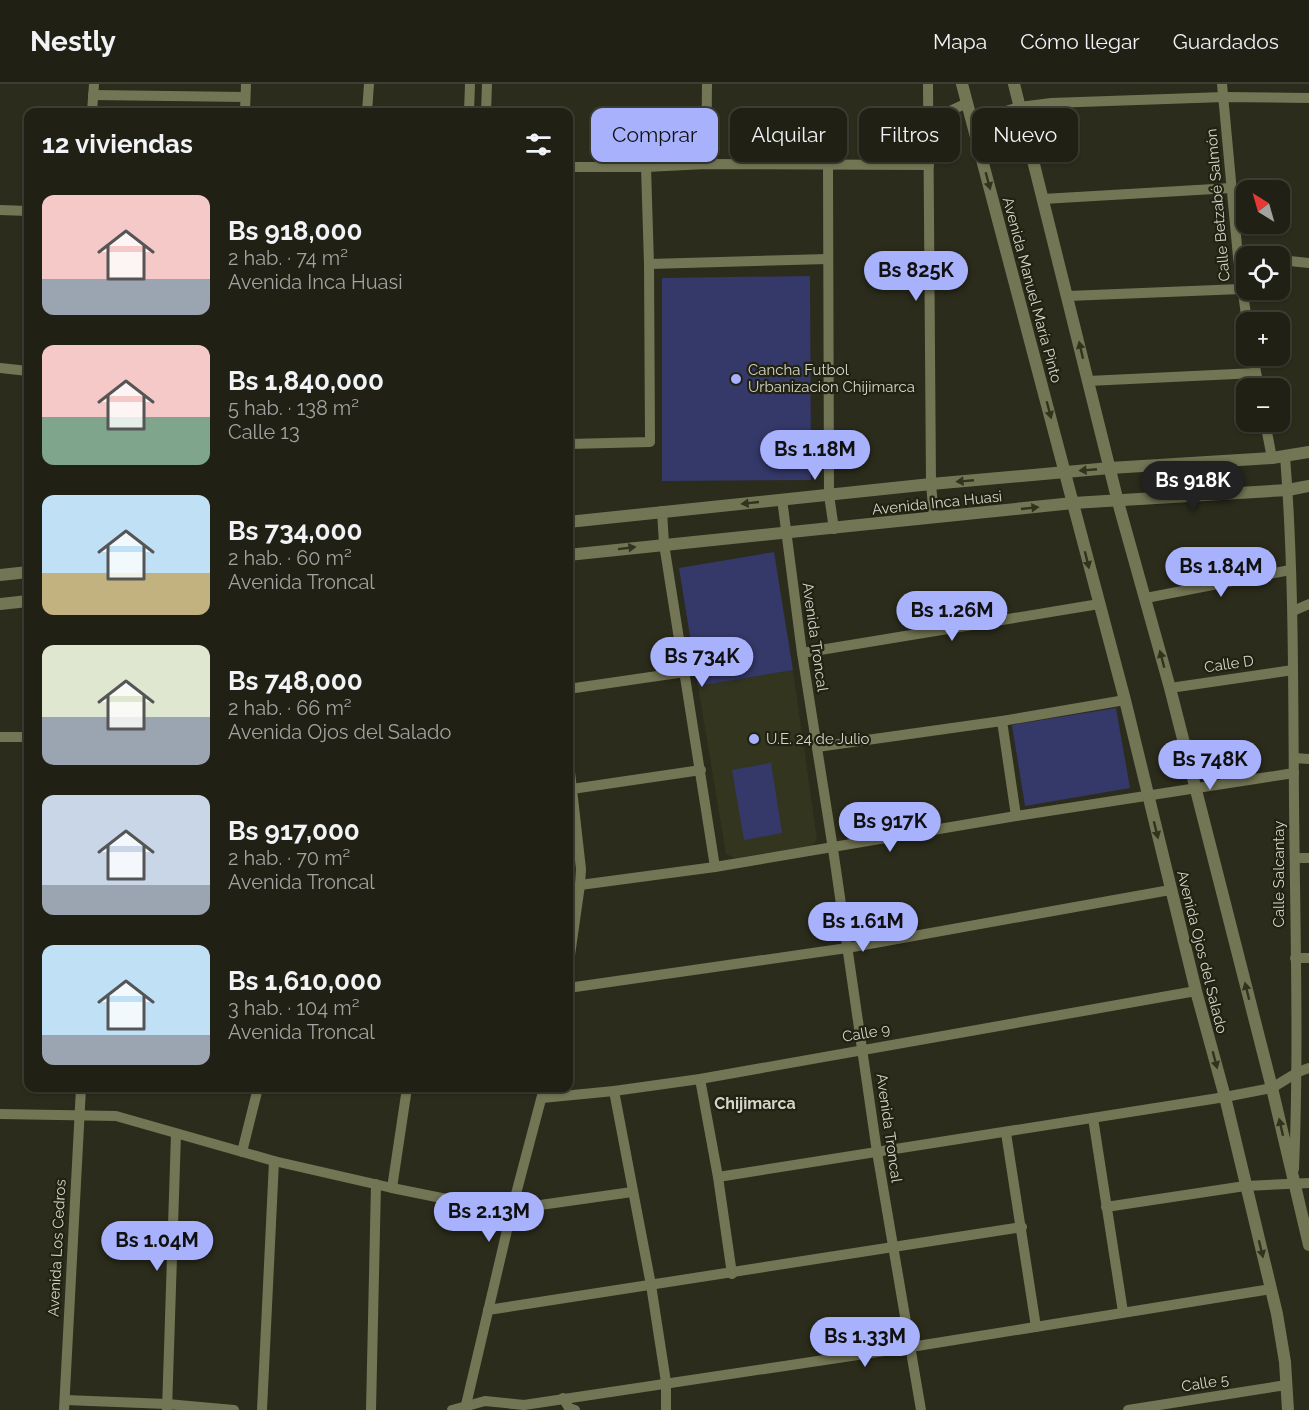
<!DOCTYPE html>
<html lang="es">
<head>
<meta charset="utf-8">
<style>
	:root { --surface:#202114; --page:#2d2e22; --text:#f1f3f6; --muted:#a2a3a0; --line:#3d3e34; --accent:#a7b1fc }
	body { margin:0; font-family:Raleway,sans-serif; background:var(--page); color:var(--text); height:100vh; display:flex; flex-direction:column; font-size:22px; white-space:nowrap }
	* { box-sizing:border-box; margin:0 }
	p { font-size:20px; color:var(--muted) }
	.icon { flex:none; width:33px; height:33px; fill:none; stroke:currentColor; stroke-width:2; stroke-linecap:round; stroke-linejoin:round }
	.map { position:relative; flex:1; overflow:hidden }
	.panel { position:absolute; left:24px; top:24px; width:549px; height:984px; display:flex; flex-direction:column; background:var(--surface); border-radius:12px; box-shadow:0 2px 4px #0004,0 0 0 2px var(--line) }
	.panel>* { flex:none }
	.hud { position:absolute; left:591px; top:24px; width:570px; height:54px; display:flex; gap:12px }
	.needle { width:39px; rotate:323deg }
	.buttons { position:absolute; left:1236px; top:96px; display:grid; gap:12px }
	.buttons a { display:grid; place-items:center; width:54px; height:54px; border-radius:12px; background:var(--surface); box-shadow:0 2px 4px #0004,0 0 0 2px var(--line); font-size:30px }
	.price { position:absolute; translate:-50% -51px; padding:0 14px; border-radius:21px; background:var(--accent); color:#111; font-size:20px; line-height:39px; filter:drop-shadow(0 2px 3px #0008) }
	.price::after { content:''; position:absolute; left:50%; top:36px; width:18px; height:14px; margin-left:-9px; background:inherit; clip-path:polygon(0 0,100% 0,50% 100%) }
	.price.on { background:#222; color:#fff }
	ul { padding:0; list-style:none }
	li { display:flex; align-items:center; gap:18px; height:150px; padding:0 18px }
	li span { display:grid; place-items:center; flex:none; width:168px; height:120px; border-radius:12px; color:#555 }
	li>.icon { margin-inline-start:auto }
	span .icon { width:72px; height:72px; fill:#fffc; stroke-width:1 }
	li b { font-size:26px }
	h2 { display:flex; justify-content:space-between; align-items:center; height:72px; padding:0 18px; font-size:26px }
	.tag { padding:0 21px; border-radius:12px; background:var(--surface); box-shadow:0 2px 4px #0004,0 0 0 2px var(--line); font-size:21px; line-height:54px }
	.tag.on { background:var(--accent); color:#111 }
	header { display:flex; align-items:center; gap:36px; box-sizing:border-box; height:84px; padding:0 30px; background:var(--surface); border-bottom:2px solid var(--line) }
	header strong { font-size:28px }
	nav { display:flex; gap:33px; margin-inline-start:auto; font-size:21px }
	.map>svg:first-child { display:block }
	.built { fill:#34351f }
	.green { fill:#353969 }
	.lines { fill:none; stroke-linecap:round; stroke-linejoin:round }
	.minor { stroke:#737654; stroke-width:10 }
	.tertiary { stroke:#737654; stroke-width:12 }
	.oneway { fill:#31331e }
	.poi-dot { fill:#a7b1fc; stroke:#212211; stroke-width:2 }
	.labels { text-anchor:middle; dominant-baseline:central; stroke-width:4.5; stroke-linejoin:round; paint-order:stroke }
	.street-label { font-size:15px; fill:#d5d6cb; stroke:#212211 }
	.poi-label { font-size:15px; fill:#d5d6cb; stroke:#212211; text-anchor:start }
	.neighbourhood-label { font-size:16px; font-weight:bold; fill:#d5d6cb; stroke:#212211 }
</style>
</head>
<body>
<header>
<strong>Nestly</strong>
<nav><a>Mapa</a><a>Cómo llegar</a><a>Guardados</a></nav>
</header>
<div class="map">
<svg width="1309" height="1326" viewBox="0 0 1309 1326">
	<rect width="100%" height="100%" fill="#2b2c1b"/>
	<!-- built -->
	<polygon class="built" points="793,586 817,755 812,762 735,774 726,770 698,602"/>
	<!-- green -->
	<g class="green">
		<polygon points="810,192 811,396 662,397 662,194"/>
		<polygon points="774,468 793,586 698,602 679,484"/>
		<polygon points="1116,624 1130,704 1025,722 1012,641"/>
		<polygon points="771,679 782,749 744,756 732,686"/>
	</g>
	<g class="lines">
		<!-- minor -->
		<g class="minor">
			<polyline points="928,0 931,400 934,434"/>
			<polyline points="1222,0 1238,173 1247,238"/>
			<polyline points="93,11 245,13"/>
			<polyline points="92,28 94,0"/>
			<polyline points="245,28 246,0"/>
			<polyline points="367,28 369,0"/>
			<polyline points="469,28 470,0"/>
			<polyline points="486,28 487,0"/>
			<polyline points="972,37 1020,23 1051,19 1224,13 1309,14"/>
			<polyline points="929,55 952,26 967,19"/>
			<polyline points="706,80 707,0"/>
			<polyline points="828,80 829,411 834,445"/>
			<polyline points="568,83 646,83 706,80 929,81"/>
			<polyline points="1043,115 1231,104"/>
			<polyline points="0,126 28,127"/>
			<polyline points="1280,176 1309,179"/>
			<polyline points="649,180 828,175"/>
			<polyline points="1068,212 1241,205"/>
			<polyline points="1253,272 1259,304"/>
			<polyline points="0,284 28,287"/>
			<polyline points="1088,297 1256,289"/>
			<polyline points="1265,338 1272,374"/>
			<polyline points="568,360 650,358 649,180 646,83"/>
			<path d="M1285,372C1294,487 1293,602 1294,717C1295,840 1299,963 1294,1085"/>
			<polyline points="782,415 802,569 833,765 877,1068 921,1326"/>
			<polyline points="662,427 664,460 715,783"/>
			<polyline points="1146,514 1290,486"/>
			<polyline points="1293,527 1309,520"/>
			<polyline points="802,569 1099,520"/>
			<polyline points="1170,604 1293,586"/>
			<polyline points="568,605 685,588"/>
			<polyline points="1002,637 1016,732"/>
			<polyline points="0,653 28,653"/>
			<polyline points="817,663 1002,637 1125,616"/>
			<polyline points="568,670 581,785 580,801 568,885"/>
			<polyline points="1294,674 1309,675"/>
			<polyline points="572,705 701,686"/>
			<polyline points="1295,774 1309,774"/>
			<polyline points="580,801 715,783 1016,732 1294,689"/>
			<polyline points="1295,874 1309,874"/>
			<polyline points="568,904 847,864 1170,806"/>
			<polyline points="700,995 718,1093 732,1190"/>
			<polyline points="614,1007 651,1201 666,1298 666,1326"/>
			<polyline points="542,1014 614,1007 700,995 1196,907"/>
			<polyline points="0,1030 116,1032 274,1077 392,1104 476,1121 512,1125 632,1108"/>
			<polyline points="1093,1034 1123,1228"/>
			<polyline points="1006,1049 1036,1243"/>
			<polyline points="242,1068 258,1004"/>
			<polyline points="718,1093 1225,1013 1272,1004 1298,988 1309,984"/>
			<polyline points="392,1104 407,1004"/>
			<polyline points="1106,1123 1245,1102 1309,1099"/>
			<polyline points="488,1226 1022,1143"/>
			<polyline points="563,1314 569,1324 575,1326"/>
			<polyline points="65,1316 167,1320 234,1326"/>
			<polyline points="466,1321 512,1125 544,1004"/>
			<polyline points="64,1326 81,1004"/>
			<polyline points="167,1326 176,1050"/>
			<polyline points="262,1326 274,1077"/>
			<polyline points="371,1326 376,1100"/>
			<polyline points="452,1326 485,1317 524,1321 911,1263 1271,1205"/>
			<polyline points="1128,1326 1286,1301"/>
		</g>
		<!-- tertiary -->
		<g class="tertiary">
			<polyline points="962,0 1125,616 1196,907 1225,1013 1277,1230 1285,1278 1288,1326"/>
			<polyline points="1014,0 1118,418 1170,604 1272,1004 1309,1161"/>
			<polyline points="568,438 931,400 1110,384 1272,374 1309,368"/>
			<polyline points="568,471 1073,419 1288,406 1309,402"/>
			<polyline points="0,491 28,488"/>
			<polyline points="0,520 28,517"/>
		</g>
	</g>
	<!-- one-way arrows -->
	<defs><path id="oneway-solid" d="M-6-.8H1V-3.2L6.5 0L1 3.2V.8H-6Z" transform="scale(1.5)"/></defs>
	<g class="oneway">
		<use href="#oneway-solid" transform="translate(988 97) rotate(75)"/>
		<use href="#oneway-solid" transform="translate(1081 266) rotate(-103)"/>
		<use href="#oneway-solid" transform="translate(1049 326) rotate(75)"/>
		<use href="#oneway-solid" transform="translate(1088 386) rotate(175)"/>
		<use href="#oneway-solid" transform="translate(965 397) rotate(175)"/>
		<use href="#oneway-solid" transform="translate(750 419) rotate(174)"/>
		<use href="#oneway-solid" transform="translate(1030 424) rotate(-6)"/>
		<use href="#oneway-solid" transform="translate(627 464) rotate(-7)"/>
		<use href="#oneway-solid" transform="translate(1087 476) rotate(76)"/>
		<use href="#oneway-solid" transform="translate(1162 575) rotate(-105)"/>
		<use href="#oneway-solid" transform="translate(1156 746) rotate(76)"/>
		<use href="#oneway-solid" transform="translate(1247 907) rotate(-104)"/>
		<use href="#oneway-solid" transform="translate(1215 976) rotate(75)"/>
		<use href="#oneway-solid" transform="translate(1281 1043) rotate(-103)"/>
		<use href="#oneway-solid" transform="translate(1261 1165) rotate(76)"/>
	</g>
	<!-- markers -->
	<g class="poi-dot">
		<circle cx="736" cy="295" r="6"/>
		<circle cx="754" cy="655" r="6"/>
	</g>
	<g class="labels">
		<!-- street labels -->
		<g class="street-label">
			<text transform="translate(1218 121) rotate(-95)">Calle Betzabé Salmón</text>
			<text transform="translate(1032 206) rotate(75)">Avenida Manuel María Pinto</text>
			<text transform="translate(937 419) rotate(-6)">Avenida Inca Huasi</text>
			<text transform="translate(815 553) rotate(82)">Avenida Troncal</text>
			<text transform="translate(1229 580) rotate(-8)">Calle D</text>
			<text transform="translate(1279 790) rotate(-90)">Calle Salcantay</text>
			<text transform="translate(1202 868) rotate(76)">Avenida Ojos del Salado</text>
			<text transform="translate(866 949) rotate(-10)">Calle 9</text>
			<text transform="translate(889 1044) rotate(82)">Avenida Troncal</text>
			<text transform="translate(57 1164) rotate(-87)">Avenida Los Cedros</text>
			<text transform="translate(1205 1299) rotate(-9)">Calle 5</text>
		</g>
		<!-- poi labels -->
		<g class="poi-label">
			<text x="748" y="286">Cancha Futbol<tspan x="748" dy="17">Urbanizacion Chijimarca</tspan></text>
			<text x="766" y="655">U.E. 24 de Julio</text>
		</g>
		<!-- neighbourhood labels -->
		<g class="neighbourhood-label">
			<text x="755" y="1019">Chijimarca</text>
		</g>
	</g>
</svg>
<div class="buttons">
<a><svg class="needle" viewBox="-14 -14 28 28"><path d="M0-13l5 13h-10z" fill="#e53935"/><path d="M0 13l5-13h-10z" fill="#a2a3a0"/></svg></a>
<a><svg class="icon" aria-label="locate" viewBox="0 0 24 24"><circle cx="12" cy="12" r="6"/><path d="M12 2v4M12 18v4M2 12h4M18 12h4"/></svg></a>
<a>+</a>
<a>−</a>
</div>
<b class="price" style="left:916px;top:218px">Bs 825K</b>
<b class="price" style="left:815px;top:397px">Bs 1.18M</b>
<b class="price on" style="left:1193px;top:428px">Bs 918K</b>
<b class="price" style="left:1221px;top:514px">Bs 1.84M</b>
<b class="price" style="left:952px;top:558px">Bs 1.26M</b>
<b class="price" style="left:702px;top:604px">Bs 734K</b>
<b class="price" style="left:1210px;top:707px">Bs 748K</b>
<b class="price" style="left:890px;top:769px">Bs 917K</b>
<b class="price" style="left:863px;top:869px">Bs 1.61M</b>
<b class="price" style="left:489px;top:1159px">Bs 2.13M</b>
<b class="price" style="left:157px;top:1188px">Bs 1.04M</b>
<b class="price" style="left:865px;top:1284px">Bs 1.33M</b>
<div class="hud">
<a class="tag on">Comprar</a>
<a class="tag">Alquilar</a>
<a class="tag">Filtros</a>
<a class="tag">Nuevo</a>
</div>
<section class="panel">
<h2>12 viviendas<svg class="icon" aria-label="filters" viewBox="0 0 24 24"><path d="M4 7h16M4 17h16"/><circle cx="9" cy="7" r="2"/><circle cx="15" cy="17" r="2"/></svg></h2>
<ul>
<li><span style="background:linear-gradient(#f6c9c9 70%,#9aa5b1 0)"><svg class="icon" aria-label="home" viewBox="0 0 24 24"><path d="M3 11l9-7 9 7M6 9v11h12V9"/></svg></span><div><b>Bs 918,000</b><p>2 hab. · 74 m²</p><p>Avenida Inca Huasi</p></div></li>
<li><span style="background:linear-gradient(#f6c9c9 60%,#7fa58c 0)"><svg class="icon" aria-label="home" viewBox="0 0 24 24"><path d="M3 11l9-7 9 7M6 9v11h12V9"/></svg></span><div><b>Bs 1,840,000</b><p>5 hab. · 138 m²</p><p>Calle 13</p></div></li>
<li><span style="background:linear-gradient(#bfe0f5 65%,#c2b280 0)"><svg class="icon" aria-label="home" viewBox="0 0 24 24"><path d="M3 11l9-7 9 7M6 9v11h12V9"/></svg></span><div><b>Bs 734,000</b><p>2 hab. · 60 m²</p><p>Avenida Troncal</p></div></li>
<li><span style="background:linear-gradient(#dfe7d0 60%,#9aa5b1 0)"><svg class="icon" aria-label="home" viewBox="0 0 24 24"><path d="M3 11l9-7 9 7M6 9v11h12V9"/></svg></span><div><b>Bs 748,000</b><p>2 hab. · 66 m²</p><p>Avenida Ojos del Salado</p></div></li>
<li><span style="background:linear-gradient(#c9d6e8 75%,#9aa5b1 0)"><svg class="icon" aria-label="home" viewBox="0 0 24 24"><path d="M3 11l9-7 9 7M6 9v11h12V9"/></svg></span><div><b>Bs 917,000</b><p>2 hab. · 70 m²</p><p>Avenida Troncal</p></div></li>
<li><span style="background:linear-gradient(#bfe0f5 75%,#9aa5b1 0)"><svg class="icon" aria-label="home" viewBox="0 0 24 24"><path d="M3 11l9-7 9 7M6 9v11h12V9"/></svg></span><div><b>Bs 1,610,000</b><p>3 hab. · 104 m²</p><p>Avenida Troncal</p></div></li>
</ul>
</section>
</div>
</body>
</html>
